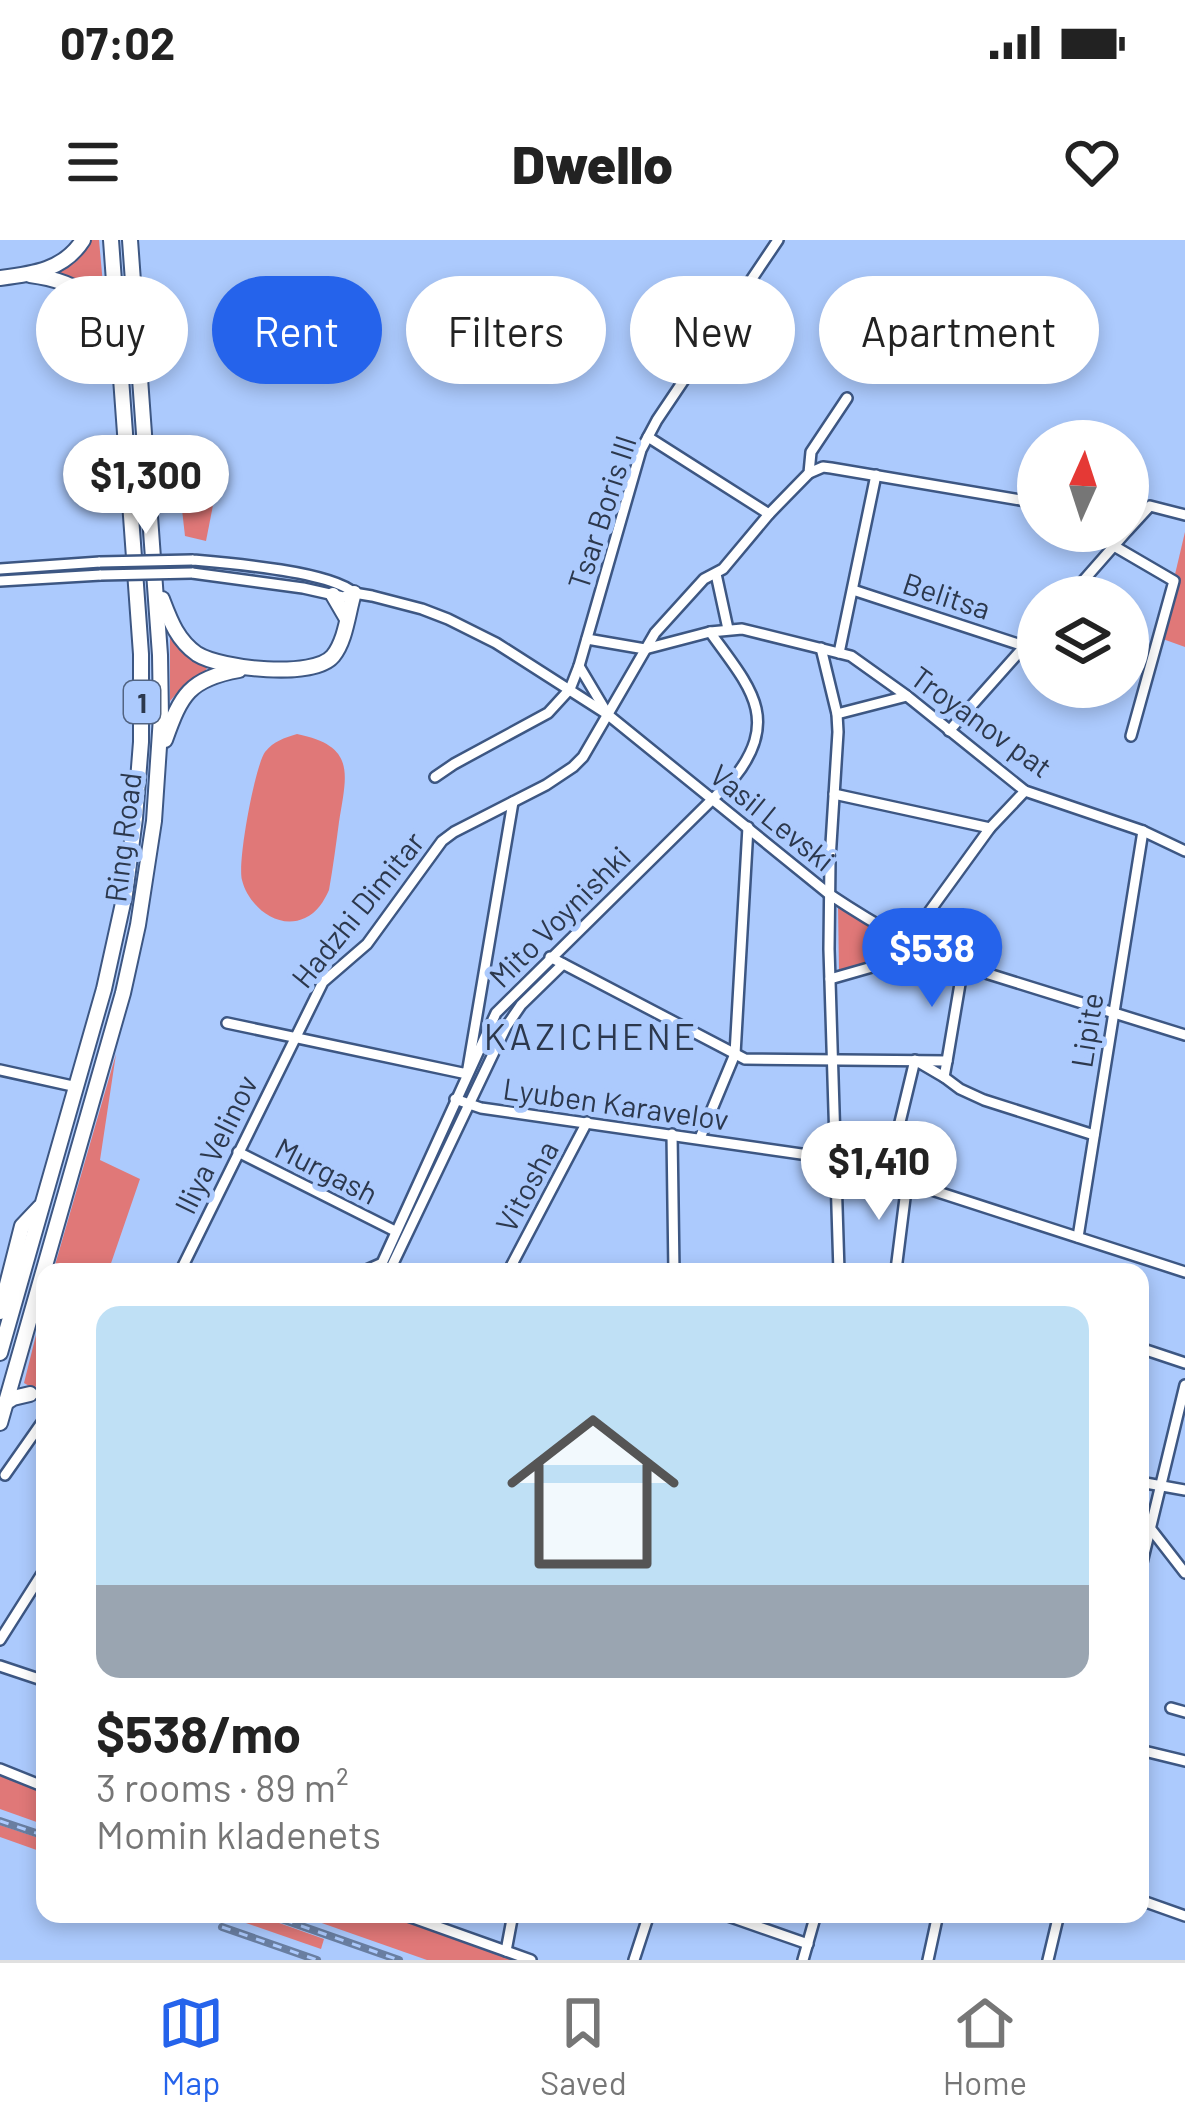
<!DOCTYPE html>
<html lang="en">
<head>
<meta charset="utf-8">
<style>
	:root { --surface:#fff; --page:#f6f6f6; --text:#222; --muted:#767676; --line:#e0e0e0; --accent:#2563eb }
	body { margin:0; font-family:Barlow,sans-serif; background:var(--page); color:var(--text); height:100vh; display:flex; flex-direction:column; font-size:45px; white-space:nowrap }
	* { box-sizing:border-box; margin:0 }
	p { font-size:39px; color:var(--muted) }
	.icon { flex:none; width:66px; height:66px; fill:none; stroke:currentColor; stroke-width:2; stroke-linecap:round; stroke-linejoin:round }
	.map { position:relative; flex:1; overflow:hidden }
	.details { position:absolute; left:36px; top:1023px; width:1113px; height:660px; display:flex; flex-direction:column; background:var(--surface); border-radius:24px; box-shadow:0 6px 18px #0003 }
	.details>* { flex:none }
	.top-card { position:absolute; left:36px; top:36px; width:1113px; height:108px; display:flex; gap:24px }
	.needle { width:78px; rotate:3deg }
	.controls { position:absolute; left:1017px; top:180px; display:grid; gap:24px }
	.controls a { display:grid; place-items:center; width:132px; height:132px; border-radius:50%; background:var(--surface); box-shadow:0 6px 18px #0003; font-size:60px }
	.price { position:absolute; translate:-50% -102px; padding:0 27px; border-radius:42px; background:#fff; color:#222; font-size:39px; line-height:78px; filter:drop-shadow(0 3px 6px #0008) }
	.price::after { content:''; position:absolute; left:50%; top:72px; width:36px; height:27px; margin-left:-18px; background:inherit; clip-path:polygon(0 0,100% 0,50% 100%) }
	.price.selected { background:var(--accent); color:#fff }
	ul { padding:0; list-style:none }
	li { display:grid; align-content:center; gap:24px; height:636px; padding:0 60px }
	li span { display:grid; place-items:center; height:372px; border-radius:24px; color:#555 }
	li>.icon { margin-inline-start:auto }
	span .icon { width:216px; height:216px; fill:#fffc; stroke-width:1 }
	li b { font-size:51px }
	.chip { padding:0 42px; border-radius:54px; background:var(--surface); box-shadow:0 6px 18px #0003; font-size:42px; line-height:108px }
	.chip.selected { background:var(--accent); color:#fff }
	.status { display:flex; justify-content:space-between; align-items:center; height:84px; padding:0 60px; background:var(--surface); direction:ltr }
	.status svg { height:33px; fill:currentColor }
	header { display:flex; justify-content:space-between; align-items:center; height:156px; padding:0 60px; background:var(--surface); font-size:54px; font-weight:800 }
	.menu { display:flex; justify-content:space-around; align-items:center; height:168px; border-top:3px solid var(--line); background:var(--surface); font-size:33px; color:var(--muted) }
	.menu a { display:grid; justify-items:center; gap:6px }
	.menu .selected { color:var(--accent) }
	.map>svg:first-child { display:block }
	.green { fill:#e07878 }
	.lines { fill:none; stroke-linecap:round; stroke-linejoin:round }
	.minor-casing { stroke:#3d5783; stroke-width:14 }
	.highway-casing { stroke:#3d5783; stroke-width:18 }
	.minor { stroke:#fff; stroke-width:9 }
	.highway { stroke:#fff; stroke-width:14 }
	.rail-casing { stroke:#697ea1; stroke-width:8 }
	.rail { stroke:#accafd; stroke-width:3; stroke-dasharray:9; stroke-linecap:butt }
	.minor-bridge-casing { stroke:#3d5783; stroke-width:14; stroke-linecap:butt }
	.minor-bridge { stroke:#fff; stroke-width:9 }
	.labels { text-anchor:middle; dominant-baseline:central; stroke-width:10; stroke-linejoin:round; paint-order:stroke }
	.shield { fill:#accafd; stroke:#526482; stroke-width:3 }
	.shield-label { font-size:27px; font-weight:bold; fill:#2c384d }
	.street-label { font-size:30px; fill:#2c384d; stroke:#accafd }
	.quarter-label { font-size:36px; letter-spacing:3px; fill:#2c384d; stroke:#accafd }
</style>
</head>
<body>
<div class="status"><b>07:02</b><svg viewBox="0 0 49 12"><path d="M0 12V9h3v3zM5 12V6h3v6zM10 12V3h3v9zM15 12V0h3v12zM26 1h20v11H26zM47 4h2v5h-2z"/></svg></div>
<header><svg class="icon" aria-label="menu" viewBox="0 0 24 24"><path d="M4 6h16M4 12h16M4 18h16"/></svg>Dwello<svg class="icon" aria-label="heart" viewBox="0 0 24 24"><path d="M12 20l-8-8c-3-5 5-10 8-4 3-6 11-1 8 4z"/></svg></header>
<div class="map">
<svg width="1185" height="1720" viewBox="0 0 1185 1720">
	<rect width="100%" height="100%" fill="#accafd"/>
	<!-- green -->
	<g class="green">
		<polygon points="91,0 99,0 105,67 87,47 59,32 77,21"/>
		<polygon points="174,199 223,214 206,301 185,296"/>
		<polygon points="1185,292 1185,407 1160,398"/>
		<polygon points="170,394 206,424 207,428 204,433 184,445 170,461"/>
		<path d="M297,494C356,506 347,533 339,582C336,605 333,627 329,650C324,661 317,673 305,678C277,691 248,665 242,640C237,623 255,526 265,512C274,501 284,498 297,494Z"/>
		<polygon points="838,665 901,703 893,717 839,731"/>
		<polygon points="116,814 100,920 140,939 108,1032 53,1032"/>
		<polygon points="45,1059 45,1146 31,1147 24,1143"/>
		<polygon points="0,1536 45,1552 45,1585 0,1569"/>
		<polygon points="0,1585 45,1600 45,1613 0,1597"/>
		<polygon points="220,1674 254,1674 324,1699 321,1709"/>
		<polygon points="296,1674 385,1674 515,1720 427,1720"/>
	</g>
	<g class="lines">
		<!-- minor casing -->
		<g class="minor-casing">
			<g id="minor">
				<polyline points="648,197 769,274"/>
				<polyline points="809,233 823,227 831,228 1038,263"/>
				<polyline points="1128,290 1150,266 1185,275"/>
				<polyline points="1114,306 1174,341 1131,496"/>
				<path d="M192,320C227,323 330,331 354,353"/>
				<polyline points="0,329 100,322"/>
				<path d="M192,333L303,348L343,357L354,353L372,356L422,369L448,379L496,403L607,474L829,654C871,682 916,709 963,726L1185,795"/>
				<polyline points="716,334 728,389"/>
				<polyline points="0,341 101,335"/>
				<polyline points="853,350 1024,406"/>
				<polyline points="1069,357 1127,291"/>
				<polyline points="587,399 645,409 710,392 742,389 851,416 907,456 1025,551 1143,591 1185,611"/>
				<polyline points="821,408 837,474 838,492 830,620 829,709 839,1032"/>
				<polyline points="839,413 876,235"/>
				<polyline points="579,426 604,468"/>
				<polyline points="837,474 907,456"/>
				<polyline points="949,491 1038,391"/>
				<polyline points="435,537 454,524 548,473 570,449 579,426 641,210 657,180 778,0"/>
				<polyline points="834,554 990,588"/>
				<polyline points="908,701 990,588 1025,551"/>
				<polyline points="550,717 745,819 947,821 944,837 960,849 984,860 1094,895"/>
				<polyline points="830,739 928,711"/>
				<polyline points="227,783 467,834 513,562"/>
				<polyline points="947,821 963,726"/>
				<polyline points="0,830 77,847"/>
				<polyline points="455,859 481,868 836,919 1185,1032"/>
				<polyline points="672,894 674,1032"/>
				<polyline points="700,898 735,814 748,587"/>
				<polyline points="238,912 395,991"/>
				<polyline points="887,936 915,820 944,837"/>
				<polyline points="1078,997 1143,591"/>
				<polyline points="180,1032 323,742 367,704 442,601 454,592 546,545 573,527 583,517 655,393 704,339 723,329 769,274 809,233 811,212 847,158"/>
				<polyline points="362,1032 380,1024"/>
				<path d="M378,1032L496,773L734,538C782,478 748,445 710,392"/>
				<polyline points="389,1032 506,787 521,765 563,724"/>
				<polyline points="508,1032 587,882"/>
				<polyline points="903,1032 896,1030 907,942"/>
				<polyline points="1140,1108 1185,1123"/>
				<polyline points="5,1235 45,1178"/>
				<polyline points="1140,1242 1185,1250"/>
				<polyline points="1140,1275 1185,1333"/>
				<polyline points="1140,1331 1185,1145"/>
				<polyline points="0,1400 45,1329"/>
				<polyline points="0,1426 45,1441"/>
				<polyline points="1171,1468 1185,1472"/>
				<polyline points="1140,1510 1185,1521"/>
				<polyline points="0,1529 45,1547"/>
				<polyline points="1140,1660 1185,1676"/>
				<polyline points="402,1674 531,1720"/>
				<polyline points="722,1674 808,1704"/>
				<polyline points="506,1711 513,1674"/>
				<polyline points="634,1720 649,1674"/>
				<polyline points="803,1720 816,1674"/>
				<polyline points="928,1720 938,1674"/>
				<polyline points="1048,1720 1059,1674"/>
			</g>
		</g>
		<!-- highway casing -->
		<g class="highway-casing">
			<g id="highway">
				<path d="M30,35C83,42 102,60 112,114"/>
				<path d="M0,38C33,34 64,30 83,0"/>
				<polyline points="333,355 347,379"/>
				<path d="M162,359C170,380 177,400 197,414C221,429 314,439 333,416C346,400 348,372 354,353"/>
				<path d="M165,500C181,455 189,439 239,430"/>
				<polyline points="0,1072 22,986 40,967"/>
				<polyline points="0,1113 104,749 125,654 135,578 141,502 141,414 111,0"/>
				<polyline points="5,1163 13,1158 30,1154"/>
				<polyline points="0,1183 123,753 138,685 154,581 161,477 160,415 130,0"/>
			</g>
		</g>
		<!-- minor -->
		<use href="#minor" class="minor"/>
		<!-- highway -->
		<use href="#highway" class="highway"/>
		<!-- rail casing -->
		<g class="rail-casing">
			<g id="rail">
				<polyline points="0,1581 45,1596"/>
				<polyline points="267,1674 399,1720"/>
				<polyline points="222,1687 317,1720"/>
			</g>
		</g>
		<!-- rail -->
		<use href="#rail" class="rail"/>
		<!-- minor-bridge casing -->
		<g class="minor-bridge-casing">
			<g id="minor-bridge">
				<polyline points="100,322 192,320"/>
				<polyline points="101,335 192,333"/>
			</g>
		</g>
		<!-- minor-bridge -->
		<use href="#minor-bridge" class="minor-bridge"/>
	</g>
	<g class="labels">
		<!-- shield labels -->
		<rect class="shield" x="124" y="441" width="36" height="42" rx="9"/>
		<g class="shield-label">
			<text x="142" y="462">1</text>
		</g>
		<!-- street labels -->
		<g class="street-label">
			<text transform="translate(601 272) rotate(-72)">Tsar Boris III</text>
			<text transform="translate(947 355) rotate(18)">Belitsa</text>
			<text transform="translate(982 481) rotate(36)">Troyanov pat</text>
			<text transform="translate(773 577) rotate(39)">Vasil Levski</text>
			<text transform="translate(122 597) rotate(-83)">Ring Road</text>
			<text transform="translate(357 669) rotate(-51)">Hadzhi Dimitar</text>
			<text transform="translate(559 676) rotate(-45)">Mito Voynishki</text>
			<text transform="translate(1086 790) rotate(-81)">Lipite</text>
			<text transform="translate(616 863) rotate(8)">Lyuben Karavelov</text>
			<text transform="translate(215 904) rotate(-64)">Iliya Velinov</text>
			<text transform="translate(327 930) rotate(27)">Murgash</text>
			<text transform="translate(526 946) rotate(-62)">Vitosha</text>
		</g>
		<!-- quarter labels -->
		<g class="quarter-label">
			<text x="591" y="795">KAZICHENE</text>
		</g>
	</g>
</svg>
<div class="controls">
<a><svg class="needle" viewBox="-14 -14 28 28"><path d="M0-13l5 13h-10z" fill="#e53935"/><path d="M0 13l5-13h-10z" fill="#767676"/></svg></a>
<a><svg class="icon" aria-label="layers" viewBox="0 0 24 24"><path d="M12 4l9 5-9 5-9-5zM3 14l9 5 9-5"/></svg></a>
</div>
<b class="price" style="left:146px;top:297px">$1,300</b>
<b class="price selected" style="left:932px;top:770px">$538</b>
<b class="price" style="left:879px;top:983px">$1,410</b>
<div class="top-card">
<a class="chip">Buy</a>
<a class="chip selected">Rent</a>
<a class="chip">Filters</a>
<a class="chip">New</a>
<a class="chip">Apartment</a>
</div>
<section class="details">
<ul>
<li><span style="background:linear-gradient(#bfe0f5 75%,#9aa5b1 0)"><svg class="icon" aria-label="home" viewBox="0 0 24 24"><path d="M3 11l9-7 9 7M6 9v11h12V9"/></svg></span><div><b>$538/mo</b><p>3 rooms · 89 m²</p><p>Momin kladenets</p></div></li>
</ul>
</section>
</div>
<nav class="menu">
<a class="selected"><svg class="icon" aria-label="map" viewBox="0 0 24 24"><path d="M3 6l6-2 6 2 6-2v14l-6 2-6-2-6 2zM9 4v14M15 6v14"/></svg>Map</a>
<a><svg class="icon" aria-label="saved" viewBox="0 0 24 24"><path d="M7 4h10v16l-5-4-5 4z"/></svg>Saved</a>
<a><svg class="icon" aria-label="home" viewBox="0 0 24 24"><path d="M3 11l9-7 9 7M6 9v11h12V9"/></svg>Home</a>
</nav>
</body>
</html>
